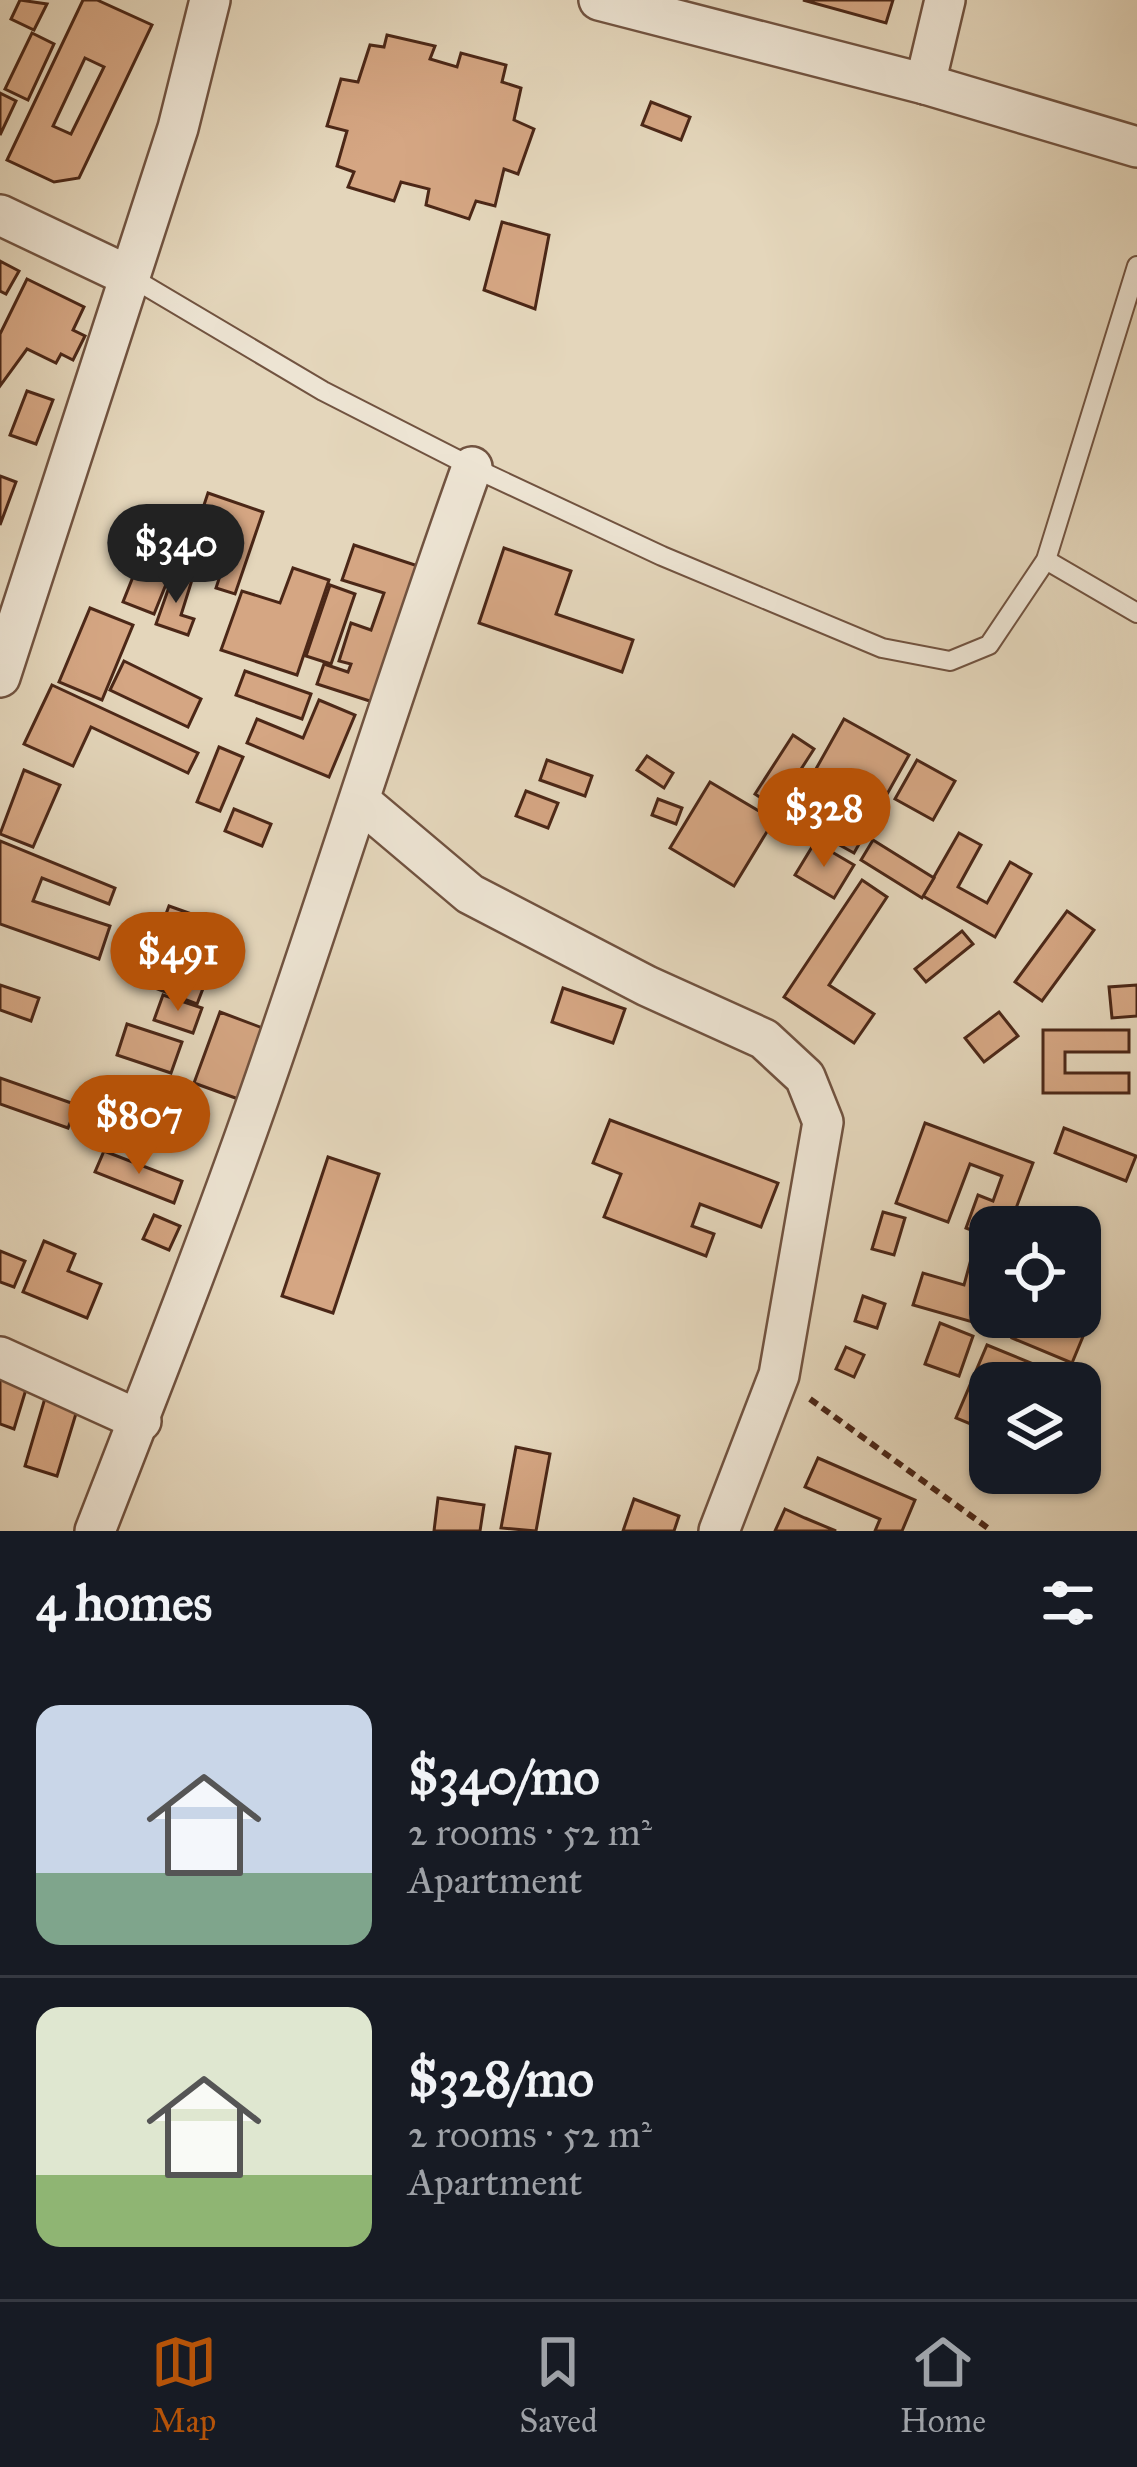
<!DOCTYPE html>
<html lang="en">
<head>
<meta charset="utf-8">
<style>
	:root { --surface:#171b24; --page:#20242c; --text:#f1f3f6; --muted:#9ea1a6; --line:#363941; --accent:#b45309 }
	body { margin:0; font-family:"IM FELL Great Primer",serif; background:var(--page); color:var(--text); height:100vh; display:flex; flex-direction:column; font-size:45px; white-space:nowrap }
	* { box-sizing:border-box; margin:0 }
	p { font-size:39px; color:var(--muted) }
	.icon { flex:none; width:66px; height:66px; fill:none; stroke:currentColor; stroke-width:2; stroke-linecap:round; stroke-linejoin:round }
	.map { position:relative; height:1531px; overflow:hidden }
	.sheet { display:flex; flex-direction:column; background:var(--surface); flex:1 }
	.sheet>* { flex:none }
	.controls { position:absolute; left:969px; top:1206px; display:grid; gap:24px }
	.controls a { display:grid; place-items:center; width:132px; height:132px; border-radius:24px; background:var(--surface); box-shadow:0 3px 9px #0004; font-size:60px }
	.price { position:absolute; translate:-50% -102px; padding:0 27px; border-radius:42px; background:var(--accent); color:#fff; font-size:39px; line-height:78px; filter:drop-shadow(0 3px 6px #0008) }
	.price::after { content:''; position:absolute; left:50%; top:72px; width:36px; height:27px; margin-left:-18px; background:inherit; clip-path:polygon(0 0,100% 0,50% 100%) }
	.price.active { background:#222; color:#fff }
	ul { padding:0; list-style:none }
	li { display:flex; align-items:center; gap:36px; height:300px; padding:0 36px }
	li+li { border-top:3px solid var(--line) }
	li span { display:grid; place-items:center; flex:none; width:336px; height:240px; border-radius:24px; color:#555 }
	li>.icon { margin-inline-start:auto }
	span .icon { width:144px; height:144px; fill:#fffc; stroke-width:1 }
	li b { font-size:51px }
	h2 { display:flex; justify-content:space-between; align-items:center; height:144px; padding:0 36px; font-size:51px }
	.dock { display:flex; justify-content:space-around; align-items:center; height:168px; border-top:3px solid var(--line); background:var(--surface); font-size:33px; color:var(--muted) }
	.dock a { display:grid; justify-items:center; gap:6px }
	.dock .active { color:var(--accent) }
	.map>svg:first-child { display:block }
	.building { fill:#d5a683; stroke:#4b2717; stroke-width:3; fill-rule:evenodd }
	.lines { fill:none; stroke-linecap:round; stroke-linejoin:round }
	.service-casing { stroke:#715340; stroke-width:22 }
	.minor-casing { stroke:#715340; stroke-width:44 }
	.path { stroke:#4b2717; stroke-width:6; stroke-dasharray:9 6; stroke-linecap:butt }
	.service { stroke:#ede4d3; stroke-width:18 }
	.minor { stroke:#ede4d3; stroke-width:39 }
</style>
</head>
<body>
<div class="map">
<svg width="1137" height="1531" viewBox="0 0 1137 1531">
	<rect width="100%" height="100%" fill="#e4d6bb"/>
	<filter id="stains"><feTurbulence type="fractalNoise" baseFrequency=".00167" numOctaves="4"/><feColorMatrix values="0 0 0 0 .2 0 0 0 0 .09 0 0 0 0 .02 0 0 0 .5 -.17"/></filter>
	<radialGradient id="worn" r=".72"><stop offset=".6" stop-color="#630" stop-opacity="0"/><stop offset="1" stop-color="#630" stop-opacity=".3"/></radialGradient>
	<!-- building -->
	<g class="building">
		<polygon points="20,0 47,4 34,30 11,19"/>
		<path d="M83,0H97L152,25L79,178L54,182L7,160ZM85,58L104,67L71,134L53,126Z"/>
		<polygon points="803,0 893,0 886,23"/>
		<polygon points="32,33 54,44 28,100 5,89"/>
		<polygon points="387,35 435,46 430,59 457,67 461,53 506,65 502,82 521,88 514,120 534,129 518,174 504,169 495,206 476,201 469,219 426,205 429,189 401,182 394,201 348,187 354,172 337,166 347,131 327,126 341,79 358,82 370,45 384,47"/>
		<polygon points="0,93 16,101 0,135"/>
		<polygon points="651,102 690,117 681,140 642,125"/>
		<polygon points="502,222 549,235 535,309 484,290"/>
		<polygon points="0,261 19,271 6,294 0,291"/>
		<polygon points="27,279 84,307 73,330 85,336 73,360 61,354 56,363 27,349 0,386 0,334"/>
		<polygon points="27,391 53,400 36,444 10,435"/>
		<polygon points="0,476 16,482 0,525"/>
		<polygon points="208,493 263,512 235,594 216,588 232,539 214,533 207,553 190,547"/>
		<polygon points="150,534 181,547 154,614 123,602"/>
		<polygon points="354,545 421,567 376,703 317,684 324,664 348,672 351,664 339,661 351,623 371,630 384,593 342,580"/>
		<polygon points="504,548 571,571 556,614 633,640 622,672 479,623"/>
		<polygon points="293,568 329,580 297,675 221,650 242,591 280,603"/>
		<polygon points="174,573 192,580 181,615 194,619 188,635 156,624"/>
		<polygon points="330,585 355,594 331,664 306,656"/>
		<polygon points="90,608 133,625 102,700 59,682"/>
		<polygon points="124,661 201,699 188,727 110,690"/>
		<polygon points="245,671 311,694 302,719 236,695"/>
		<polygon points="52,685 198,753 188,773 91,727 73,766 24,744"/>
		<polygon points="319,700 355,715 329,777 247,743 257,719 303,738"/>
		<polygon points="844,719 909,755 854,853 789,817"/>
		<polygon points="793,735 814,749 776,808 755,794"/>
		<polygon points="219,747 243,757 220,811 197,802"/>
		<polygon points="647,756 673,773 664,788 637,770"/>
		<polygon points="547,760 592,776 585,796 540,780"/>
		<polygon points="917,760 955,781 933,820 895,799"/>
		<polygon points="24,770 60,785 33,847 0,834"/>
		<polygon points="710,782 774,820 734,886 670,848"/>
		<polygon points="526,791 558,803 548,828 516,816"/>
		<polygon points="658,799 682,808 676,824 652,815"/>
		<polygon points="234,809 271,824 262,846 225,831"/>
		<polygon points="959,833 981,845 958,887 987,903 1010,862 1031,874 995,937 923,896"/>
		<polygon points="873,840 934,878 922,898 861,860"/>
		<polygon points="0,841 115,888 109,904 42,878 33,901 110,926 99,959 0,924"/>
		<polygon points="815,842 854,865 834,898 795,875"/>
		<polygon points="862,880 887,897 829,985 874,1014 854,1043 784,997"/>
		<polygon points="169,906 214,922 205,946 160,930"/>
		<polygon points="1067,911 1094,930 1042,1001 1015,982"/>
		<polygon points="962,931 973,944 926,982 915,969"/>
		<polygon points="154,958 207,978 197,1004 144,984"/>
		<polygon points="0,985 39,998 31,1021 0,1010"/>
		<polygon points="1137,985 1137,1016 1112,1018 1109,987"/>
		<polygon points="563,988 625,1009 613,1043 552,1022"/>
		<polygon points="163,995 202,1008 193,1033 154,1020"/>
		<polygon points="220,1012 268,1030 241,1100 194,1083"/>
		<polygon points="999,1012 1018,1036 984,1062 965,1038"/>
		<polygon points="127,1024 182,1042 171,1073 117,1055"/>
		<polygon points="1043,1030 1129,1030 1129,1052 1065,1052 1065,1073 1129,1073 1129,1093 1043,1093"/>
		<polygon points="0,1078 77,1105 68,1128 0,1104"/>
		<polygon points="94,1111 148,1131 141,1151 87,1132"/>
		<polygon points="610,1120 778,1183 761,1227 700,1204 692,1226 714,1234 706,1256 604,1217 621,1174 593,1163"/>
		<polygon points="925,1123 1033,1163 1009,1227 990,1227 990,1237 966,1228 978,1195 993,1201 1002,1176 970,1164 948,1222 896,1203"/>
		<polygon points="1064,1128 1136,1156 1126,1181 1055,1153"/>
		<polygon points="104,1151 182,1181 174,1203 95,1172"/>
		<polygon points="328,1157 379,1174 333,1313 282,1296"/>
		<polygon points="883,1212 905,1218 894,1255 872,1249"/>
		<polygon points="154,1215 180,1226 169,1250 143,1239"/>
		<polygon points="44,1241 75,1254 68,1271 101,1284 87,1318 23,1292"/>
		<polygon points="976,1241 990,1245 990,1302 983,1325 913,1305 923,1273 964,1285"/>
		<polygon points="0,1251 25,1261 14,1287 0,1282"/>
		<polygon points="1080,1278 1096,1285 1085,1311 1080,1309"/>
		<polygon points="863,1296 885,1304 877,1328 855,1321"/>
		<polygon points="1021,1317 1043,1317 1084,1334 1072,1363 1012,1338"/>
		<polygon points="940,1323 973,1336 959,1376 925,1364"/>
		<polygon points="987,1345 1058,1374 1055,1383 1027,1383 996,1370 985,1395 990,1397 990,1432 956,1418"/>
		<polygon points="846,1347 864,1355 854,1377 836,1369"/>
		<polygon points="0,1379 27,1386 14,1429 0,1424"/>
		<polygon points="45,1398 78,1407 57,1476 25,1466"/>
		<polygon points="516,1447 550,1454 536,1531 501,1528"/>
		<polygon points="818,1458 915,1500 902,1531 875,1531 880,1519 805,1487"/>
		<polygon points="438,1498 484,1505 480,1531 434,1531"/>
		<polygon points="634,1499 679,1516 674,1531 623,1531"/>
		<polygon points="785,1509 805,1518 836,1531 775,1531"/>
	</g>
	<g class="lines">
		<!-- service casing -->
		<g class="service-casing">
			<g id="service">
				<polyline points="129,276 323,391 472,467 662,556 882,648 950,661 989,645 1046,560 1137,266"/>
				<polyline points="1046,560 1137,613"/>
			</g>
		</g>
		<!-- minor casing -->
		<g class="minor-casing">
			<g id="minor">
				<polyline points="599,0 925,84 1137,147"/>
				<polyline points="925,84 945,0"/>
				<polyline points="0,215 129,276"/>
				<polyline points="0,677 178,128 210,0"/>
				<polyline points="361,802 470,894 647,986 764,1039 805,1077 823,1122 779,1375 719,1531"/>
				<polyline points="0,1357 141,1421"/>
				<path d="M95,1531C151,1387 208,1243 259,1097C332,888 397,676 472,467"/>
			</g>
		</g>
		<!-- path -->
		<polyline class="path" points="810,1399 992,1531"/>
		<!-- service -->
		<use href="#service" class="service"/>
		<!-- minor -->
		<use href="#minor" class="minor"/>
	</g>
	<rect width="100%" height="100%" filter="url(#stains)"/>
	<rect width="100%" height="100%" fill="url(#worn)"/>
</svg>
<div class="controls">
<a><svg class="icon" aria-label="locate" viewBox="0 0 24 24"><circle cx="12" cy="12" r="6"/><path d="M12 2v4M12 18v4M2 12h4M18 12h4"/></svg></a>
<a><svg class="icon" aria-label="layers" viewBox="0 0 24 24"><path d="M12 4l9 5-9 5-9-5zM3 14l9 5 9-5"/></svg></a>
</div>
<b class="price active" style="left:176px;top:606px">$340</b>
<b class="price" style="left:824px;top:870px">$328</b>
<b class="price" style="left:178px;top:1014px">$491</b>
<b class="price" style="left:139px;top:1177px">$807</b>
</div>
<section class="sheet">
<h2>4 homes<svg class="icon" aria-label="filters" viewBox="0 0 24 24"><path d="M4 7h16M4 17h16"/><circle cx="9" cy="7" r="2"/><circle cx="15" cy="17" r="2"/></svg></h2>
<ul>
<li><span style="background:linear-gradient(#c9d6e8 70%,#7fa58c 0)"><svg class="icon" aria-label="home" viewBox="0 0 24 24"><path d="M3 11l9-7 9 7M6 9v11h12V9"/></svg></span><div><b>$340/mo</b><p>2 rooms · 52 m²</p><p>Apartment</p></div></li>
<li><span style="background:linear-gradient(#dfe7d0 70%,#8fb573 0)"><svg class="icon" aria-label="home" viewBox="0 0 24 24"><path d="M3 11l9-7 9 7M6 9v11h12V9"/></svg></span><div><b>$328/mo</b><p>2 rooms · 52 m²</p><p>Apartment</p></div></li>
</ul>
</section>
<nav class="dock">
<a class="active"><svg class="icon" aria-label="map" viewBox="0 0 24 24"><path d="M3 6l6-2 6 2 6-2v14l-6 2-6-2-6 2zM9 4v14M15 6v14"/></svg>Map</a>
<a><svg class="icon" aria-label="saved" viewBox="0 0 24 24"><path d="M7 4h10v16l-5-4-5 4z"/></svg>Saved</a>
<a><svg class="icon" aria-label="home" viewBox="0 0 24 24"><path d="M3 11l9-7 9 7M6 9v11h12V9"/></svg>Home</a>
</nav>
</body>
</html>
